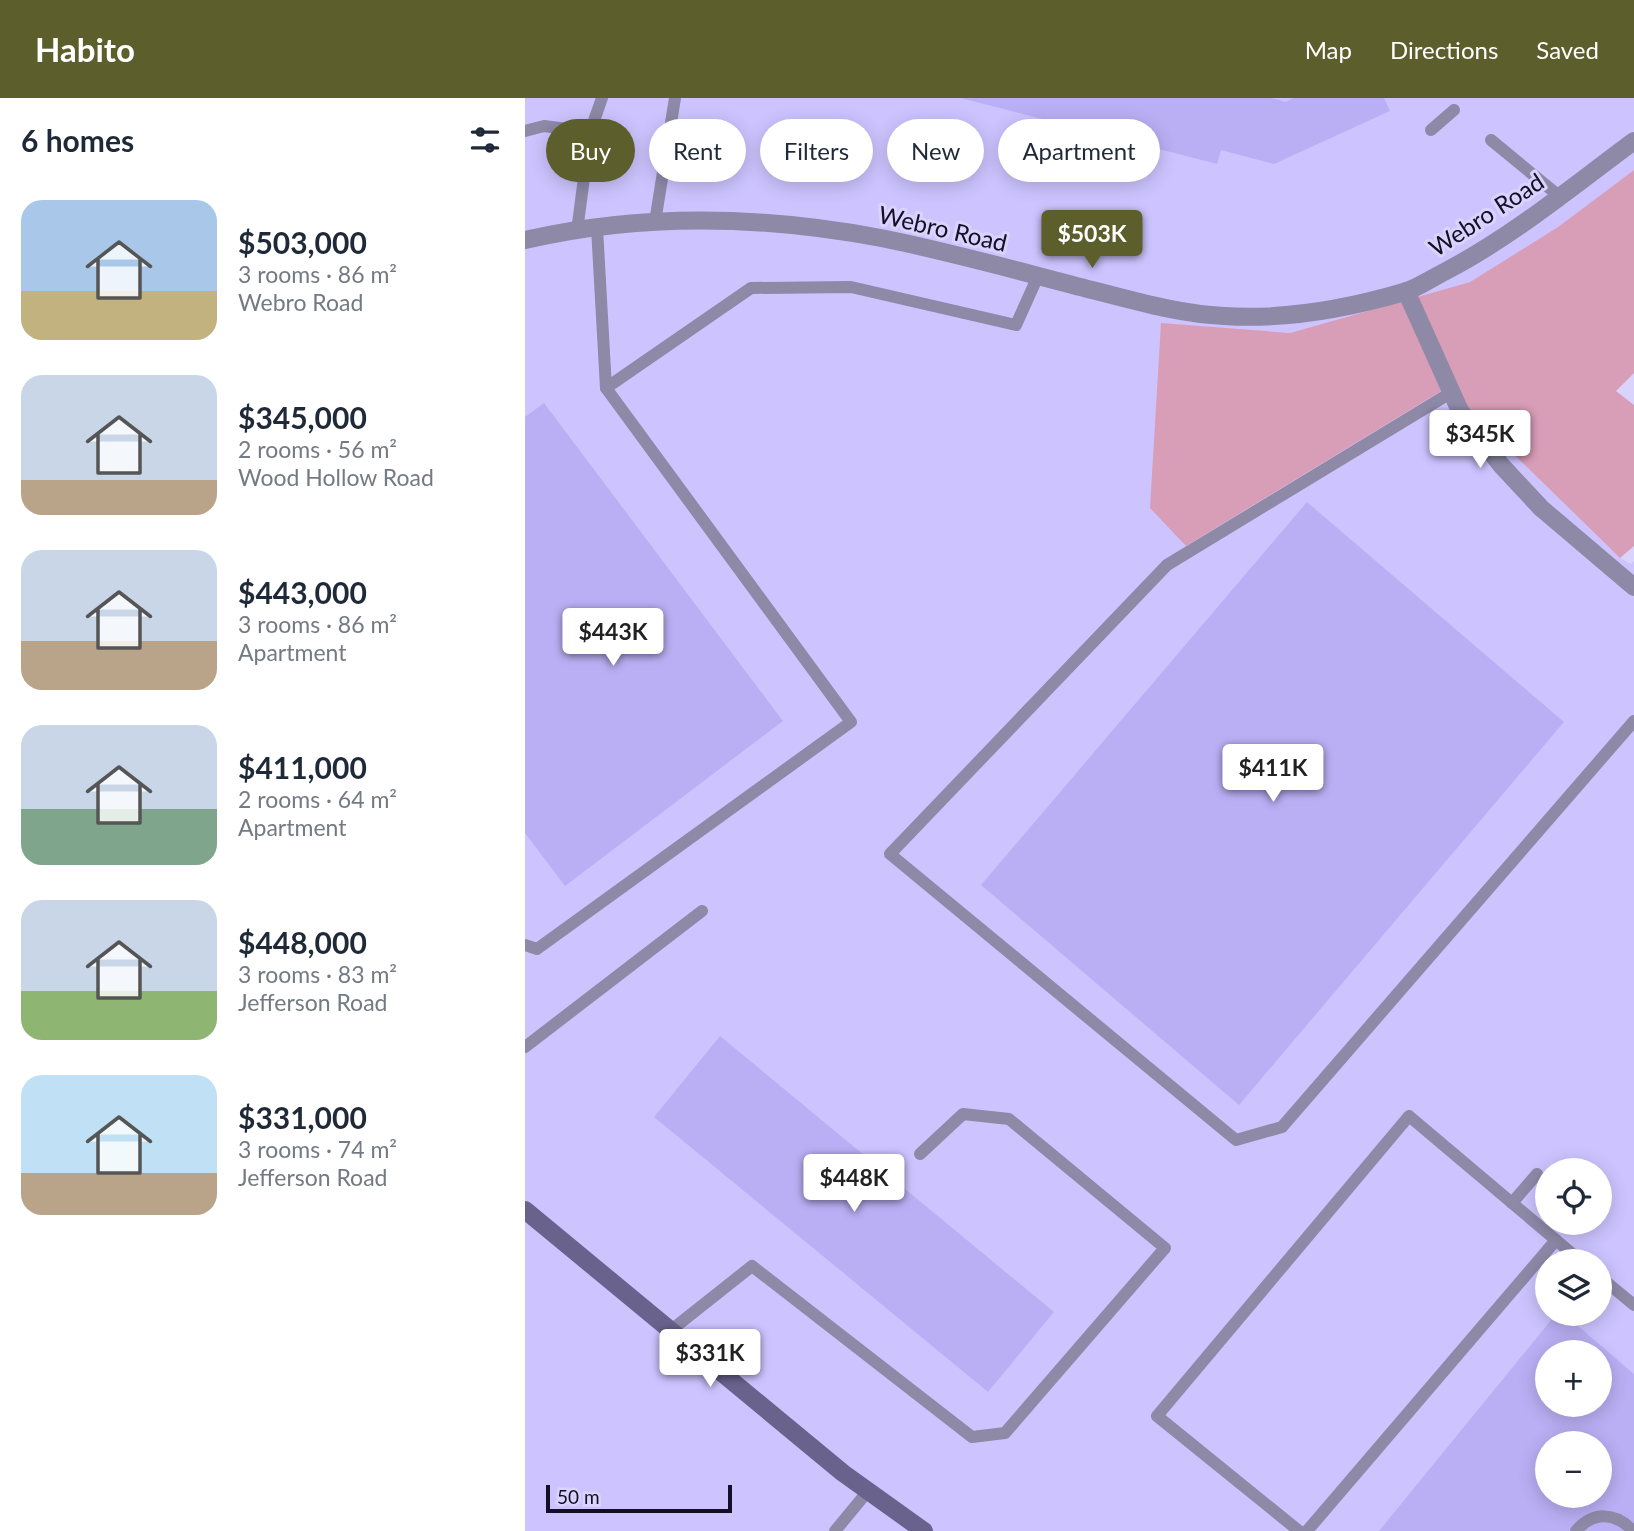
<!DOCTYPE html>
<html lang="en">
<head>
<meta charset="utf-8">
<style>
	:root { --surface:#fff; --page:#f6f6f7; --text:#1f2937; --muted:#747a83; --accent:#5c5e2c }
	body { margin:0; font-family:Lato,sans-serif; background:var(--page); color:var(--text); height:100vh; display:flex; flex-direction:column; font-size:26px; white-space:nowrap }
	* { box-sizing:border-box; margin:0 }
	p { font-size:23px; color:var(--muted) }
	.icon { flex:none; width:38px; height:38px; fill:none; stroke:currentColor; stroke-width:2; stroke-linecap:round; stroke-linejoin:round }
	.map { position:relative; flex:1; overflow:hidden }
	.sheet { display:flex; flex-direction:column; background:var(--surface); width:525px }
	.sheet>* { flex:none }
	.top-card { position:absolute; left:21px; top:21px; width:665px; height:63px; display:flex; gap:14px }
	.controls { position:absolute; left:1010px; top:1060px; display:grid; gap:14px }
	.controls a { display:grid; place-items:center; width:77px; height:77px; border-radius:50%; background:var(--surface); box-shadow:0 4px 18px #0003; font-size:35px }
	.scale { position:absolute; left:21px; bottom:18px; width:186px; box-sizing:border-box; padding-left:7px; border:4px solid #140f26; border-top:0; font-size:19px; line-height:24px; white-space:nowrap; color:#140f26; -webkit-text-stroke:5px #dad4fc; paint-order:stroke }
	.price { position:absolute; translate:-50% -60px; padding:0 16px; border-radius:7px; background:#fff; color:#222; font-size:23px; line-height:46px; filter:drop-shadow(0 2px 4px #0008) }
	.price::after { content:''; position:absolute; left:50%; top:42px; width:21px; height:16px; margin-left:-10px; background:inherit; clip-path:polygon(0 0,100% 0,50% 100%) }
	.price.selected { background:var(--accent); color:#fff }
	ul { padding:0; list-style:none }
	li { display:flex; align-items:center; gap:21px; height:175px; padding:0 21px }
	li span { display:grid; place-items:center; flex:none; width:196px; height:140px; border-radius:21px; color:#555 }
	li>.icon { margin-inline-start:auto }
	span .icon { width:84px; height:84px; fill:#fffc; stroke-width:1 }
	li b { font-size:30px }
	h2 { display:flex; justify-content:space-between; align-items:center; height:84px; padding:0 21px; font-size:30px }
	.pill { padding:0 24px; border-radius:32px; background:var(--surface); box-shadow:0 4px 18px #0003; font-size:24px; line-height:63px }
	.pill.selected { background:var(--accent); color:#fff }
	header { display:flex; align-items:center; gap:42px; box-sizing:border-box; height:98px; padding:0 35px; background:var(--accent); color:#fff }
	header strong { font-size:33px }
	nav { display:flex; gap:38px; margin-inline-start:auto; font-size:24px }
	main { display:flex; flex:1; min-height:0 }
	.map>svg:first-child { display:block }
	.built { fill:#cdc4ff; fill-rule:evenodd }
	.green { fill:#d89db7 }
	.building { fill:#baaff4; fill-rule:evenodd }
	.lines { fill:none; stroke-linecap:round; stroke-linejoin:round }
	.service { stroke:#8d89a7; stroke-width:12 }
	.minor { stroke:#8d89a7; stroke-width:18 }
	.secondary { stroke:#69628d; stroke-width:18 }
	.labels { text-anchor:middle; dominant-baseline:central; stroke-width:6; stroke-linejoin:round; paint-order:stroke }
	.street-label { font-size:24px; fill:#140f26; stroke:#dad4fc }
</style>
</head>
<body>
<header>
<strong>Habito</strong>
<nav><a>Map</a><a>Directions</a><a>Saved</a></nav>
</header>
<main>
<section class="sheet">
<h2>6 homes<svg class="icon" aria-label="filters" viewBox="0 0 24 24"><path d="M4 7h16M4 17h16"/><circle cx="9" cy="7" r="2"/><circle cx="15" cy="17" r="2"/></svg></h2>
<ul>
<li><span style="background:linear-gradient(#a9c7e8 65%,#c2b280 0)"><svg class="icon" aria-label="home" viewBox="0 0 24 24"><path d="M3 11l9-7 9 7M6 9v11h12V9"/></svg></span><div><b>$503,000</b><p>3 rooms · 86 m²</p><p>Webro Road</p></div></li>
<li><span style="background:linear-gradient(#c9d6e8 75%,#b9a48a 0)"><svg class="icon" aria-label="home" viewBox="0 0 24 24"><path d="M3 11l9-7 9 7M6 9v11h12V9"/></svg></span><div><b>$345,000</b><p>2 rooms · 56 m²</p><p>Wood Hollow Road</p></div></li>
<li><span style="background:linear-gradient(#c9d6e8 65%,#b9a48a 0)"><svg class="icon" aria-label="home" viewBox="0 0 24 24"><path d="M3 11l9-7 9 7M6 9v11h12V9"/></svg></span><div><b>$443,000</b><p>3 rooms · 86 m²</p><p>Apartment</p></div></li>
<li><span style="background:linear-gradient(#c9d6e8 60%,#7fa58c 0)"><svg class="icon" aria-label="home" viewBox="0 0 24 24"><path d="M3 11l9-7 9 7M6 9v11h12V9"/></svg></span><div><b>$411,000</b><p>2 rooms · 64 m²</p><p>Apartment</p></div></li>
<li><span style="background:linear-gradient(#c9d6e8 65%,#8fb573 0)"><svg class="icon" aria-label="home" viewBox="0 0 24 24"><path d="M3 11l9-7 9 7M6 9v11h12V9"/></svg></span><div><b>$448,000</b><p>3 rooms · 83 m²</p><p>Jefferson Road</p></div></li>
<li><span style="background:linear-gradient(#bfe0f5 70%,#b9a48a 0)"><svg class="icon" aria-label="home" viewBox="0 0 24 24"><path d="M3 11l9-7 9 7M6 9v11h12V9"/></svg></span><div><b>$331,000</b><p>3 rooms · 74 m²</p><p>Jefferson Road</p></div></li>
</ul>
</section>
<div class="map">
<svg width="1109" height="1433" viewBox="0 0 1109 1433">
	<rect width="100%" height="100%" fill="#dad4fc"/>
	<!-- built -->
	<path class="built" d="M0,0H1109V72L1033,129L945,184L765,235L636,226L661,448L921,290L1095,460L1106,466L1109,463V1433H0ZM1022,1073H1074V1125H1022ZM1022,1164H1074V1216H1022ZM1022,1255H1074V1307H1022ZM1022,1346H1074V1398H1022Z"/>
	<!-- green -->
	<polygon class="green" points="1109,72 1109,275 1091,293 1109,307 1109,448 1095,460 921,290 661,448 625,410 636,225 765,235 945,184 1033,129"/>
	<!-- building -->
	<g class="building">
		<polygon points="436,0 747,0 761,4 768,0 859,0 865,13 749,66 696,52 692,66"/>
		<polygon points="19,305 258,623 40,788 0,735 0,319"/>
		<polygon points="782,404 1039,624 714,1007 456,787"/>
		<polygon points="195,938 529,1214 463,1294 129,1019"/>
		<path d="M1031,1216H1039L1109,1276V1433H854ZM1022,1255H1074V1307H1022ZM1022,1346H1074V1398H1022Z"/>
	</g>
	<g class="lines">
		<!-- service -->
		<g class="service">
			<polyline points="906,32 929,12"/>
			<polyline points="0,33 19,28 65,34"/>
			<polyline points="966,42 1034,98"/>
			<polyline points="130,124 150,0"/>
			<polyline points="52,133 65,34 77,0"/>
			<polyline points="81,290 226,190 326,189 491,227 513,178"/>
			<polyline points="927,294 642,467 365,756 711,1042 757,1029 1109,623"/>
			<polyline points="0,847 12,851 326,624 81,290 72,130"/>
			<polyline points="0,949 177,813"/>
			<polyline points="987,1105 1012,1076"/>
			<polyline points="1074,1178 1109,1207"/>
			<polyline points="145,1233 227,1168 447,1339 480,1335 640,1150 484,1021 438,1016 395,1056"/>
			<polyline points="310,1433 343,1393"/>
			<polyline points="774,1433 632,1318 884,1018 1057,1164"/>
			<polyline points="782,1433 1031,1142"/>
			<path d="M1051,1433C1068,1413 1091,1414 1108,1433"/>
		</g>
		<!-- minor -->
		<g class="minor">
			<path d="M0,142C116,115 239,118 356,140C427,154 497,174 567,192C611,203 654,216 699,218C759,222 821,211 879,194C893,190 907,180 921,173C988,138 1048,88 1109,43"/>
			<polyline points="881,193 935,313 976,367 1016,410 1109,489"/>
		</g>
		<!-- secondary -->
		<polyline class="secondary" points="0,1112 318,1375 399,1433"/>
	</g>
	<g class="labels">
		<!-- street labels -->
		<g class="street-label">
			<text transform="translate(961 116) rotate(-33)">Webro Road</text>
			<text transform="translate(418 130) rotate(13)">Webro Road</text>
		</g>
	</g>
</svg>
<div class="controls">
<a><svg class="icon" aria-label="locate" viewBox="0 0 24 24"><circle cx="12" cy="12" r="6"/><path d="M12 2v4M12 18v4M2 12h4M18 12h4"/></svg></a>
<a><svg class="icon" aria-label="layers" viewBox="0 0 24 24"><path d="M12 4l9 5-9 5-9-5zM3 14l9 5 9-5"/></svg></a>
<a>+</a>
<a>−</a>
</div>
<div class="scale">50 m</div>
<b class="price selected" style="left:567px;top:172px">$503K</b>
<b class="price" style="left:955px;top:372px">$345K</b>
<b class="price" style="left:88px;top:570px">$443K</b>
<b class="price" style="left:748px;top:706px">$411K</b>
<b class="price" style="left:329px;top:1116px">$448K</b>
<b class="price" style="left:185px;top:1291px">$331K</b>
<div class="top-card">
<a class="pill selected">Buy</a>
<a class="pill">Rent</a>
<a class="pill">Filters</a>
<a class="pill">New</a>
<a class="pill">Apartment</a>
</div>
</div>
</main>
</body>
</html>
